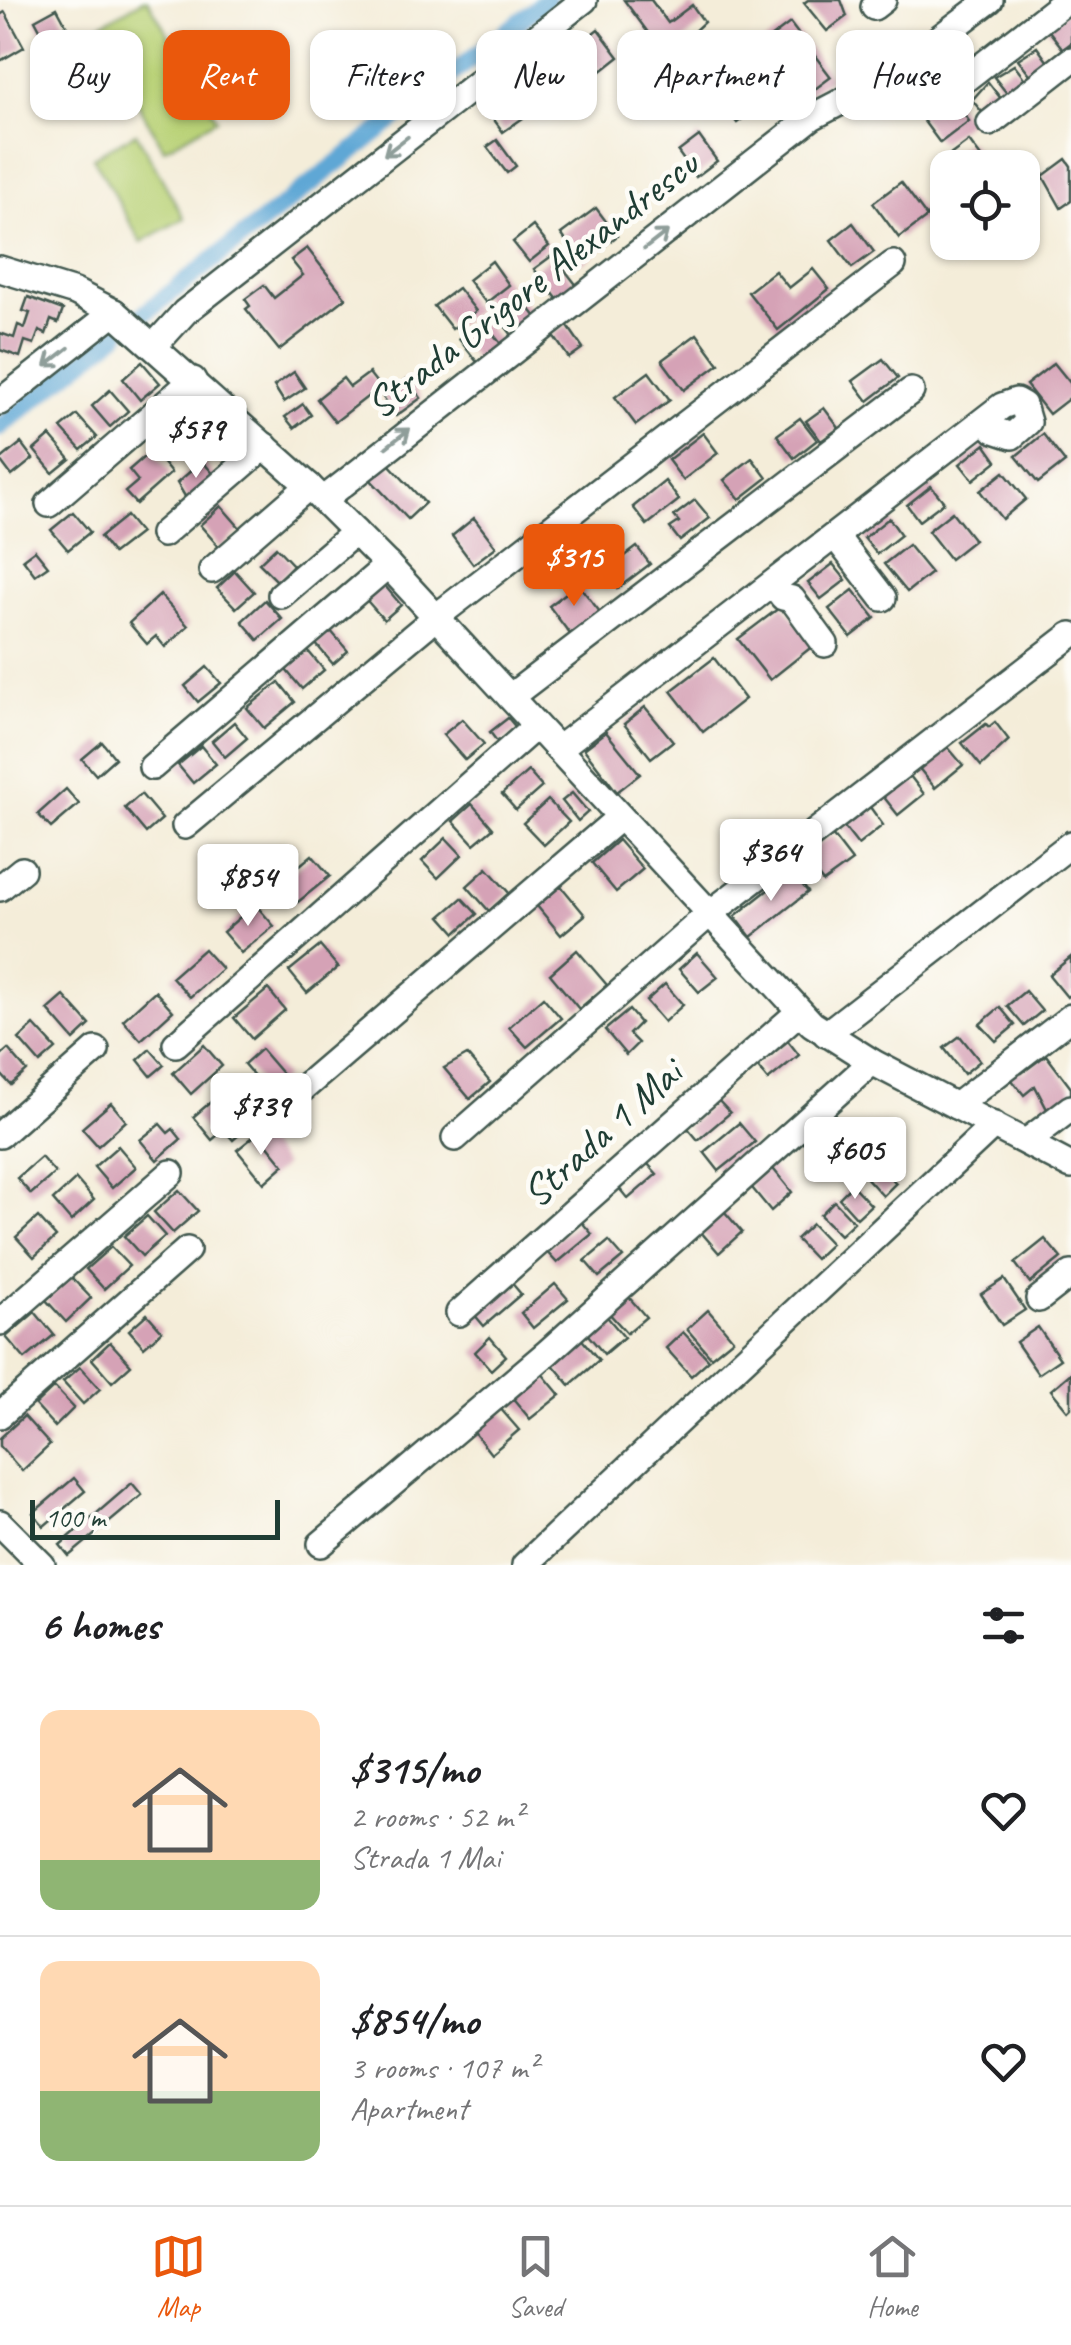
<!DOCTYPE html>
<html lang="en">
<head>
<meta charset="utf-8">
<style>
	:root { --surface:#fff; --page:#f6f6f6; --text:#202124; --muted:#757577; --line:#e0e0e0; --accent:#ea580c }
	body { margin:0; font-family:Caveat,sans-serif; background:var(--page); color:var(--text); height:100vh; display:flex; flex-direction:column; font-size:38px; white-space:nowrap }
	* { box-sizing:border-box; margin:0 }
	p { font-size:32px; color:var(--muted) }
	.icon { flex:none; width:55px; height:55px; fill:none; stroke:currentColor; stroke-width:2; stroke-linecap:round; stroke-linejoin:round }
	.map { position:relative; height:1565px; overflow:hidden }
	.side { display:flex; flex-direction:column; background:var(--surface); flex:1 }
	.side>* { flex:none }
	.guide { position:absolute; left:30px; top:30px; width:1012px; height:90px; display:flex; gap:20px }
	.buttons { position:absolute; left:930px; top:150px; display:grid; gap:20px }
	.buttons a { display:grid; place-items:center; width:110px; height:110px; border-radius:20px; background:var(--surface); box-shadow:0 2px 8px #0004; font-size:50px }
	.scale { position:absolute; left:30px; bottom:25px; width:250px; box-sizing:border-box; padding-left:10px; border:5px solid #1f3d34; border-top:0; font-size:28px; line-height:35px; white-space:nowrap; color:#1f3d34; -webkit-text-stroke:8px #fdfcf7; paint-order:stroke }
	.price { position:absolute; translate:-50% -85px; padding:0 22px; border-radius:10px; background:#fff; color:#222; font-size:32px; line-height:65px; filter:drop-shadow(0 2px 5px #0008) }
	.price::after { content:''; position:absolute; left:50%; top:60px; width:30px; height:22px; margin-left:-15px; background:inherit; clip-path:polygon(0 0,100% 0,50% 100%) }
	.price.active { background:var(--accent); color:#fff }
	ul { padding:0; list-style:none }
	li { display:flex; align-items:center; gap:30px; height:250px; padding:0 40px }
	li+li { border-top:2px solid var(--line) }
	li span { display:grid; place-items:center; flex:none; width:280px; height:200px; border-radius:20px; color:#555 }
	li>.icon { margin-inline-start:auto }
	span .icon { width:120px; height:120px; fill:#fffc; stroke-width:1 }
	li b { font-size:42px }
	h2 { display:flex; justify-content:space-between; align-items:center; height:120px; padding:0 40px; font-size:42px }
	.tag { padding:0 35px; border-radius:20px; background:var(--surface); box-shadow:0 2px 8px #0004; font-size:35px; line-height:90px }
	.tag.active { background:var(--accent); color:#fff }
	.dock { display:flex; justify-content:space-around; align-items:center; height:140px; border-top:2px solid var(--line); background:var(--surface); font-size:28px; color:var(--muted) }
	.dock a { display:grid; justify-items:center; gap:5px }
	.dock .active { color:var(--accent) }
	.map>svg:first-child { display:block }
	.green { fill:#b9d277; stroke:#6c8856; stroke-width:2.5 }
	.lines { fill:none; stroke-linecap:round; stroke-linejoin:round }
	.canal { stroke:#5ea7d5; stroke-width:18 }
	.building { fill:#d5a2b6 }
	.minor-casing { stroke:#3f574d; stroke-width:30 }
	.minor { stroke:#fff; stroke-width:25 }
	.oneway { stroke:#8f9e9a }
	.labels { text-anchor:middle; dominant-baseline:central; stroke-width:9; stroke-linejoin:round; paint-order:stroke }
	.street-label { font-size:42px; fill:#1f3d34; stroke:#fdfcf7 }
</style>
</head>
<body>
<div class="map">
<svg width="1071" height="1565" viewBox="0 0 1071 1565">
	<rect width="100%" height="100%" fill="#fdfcf7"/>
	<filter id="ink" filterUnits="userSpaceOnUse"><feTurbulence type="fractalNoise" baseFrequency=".01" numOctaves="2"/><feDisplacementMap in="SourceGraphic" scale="20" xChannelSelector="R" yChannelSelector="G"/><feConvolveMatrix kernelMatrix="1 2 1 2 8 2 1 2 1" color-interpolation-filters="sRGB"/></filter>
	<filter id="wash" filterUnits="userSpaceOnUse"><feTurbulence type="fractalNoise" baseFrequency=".0048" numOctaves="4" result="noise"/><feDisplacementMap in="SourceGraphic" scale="40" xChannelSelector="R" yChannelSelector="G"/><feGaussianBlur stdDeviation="2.25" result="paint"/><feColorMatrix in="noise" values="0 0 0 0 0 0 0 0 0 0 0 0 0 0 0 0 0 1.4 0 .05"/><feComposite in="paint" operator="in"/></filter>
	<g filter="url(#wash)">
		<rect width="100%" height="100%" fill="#f4edd9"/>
		<!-- green -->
		<g class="green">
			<polygon points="143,0 148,0 217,119 164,149 95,28"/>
			<polygon points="136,133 184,218 141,242 93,157"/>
		</g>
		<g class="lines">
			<!-- canal -->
			<g class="canal">
				<polyline points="141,316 547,0"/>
				<polyline points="0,427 118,333"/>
			</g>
		</g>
		<g id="blocks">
			<!-- building -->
			<g class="building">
				<polygon points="624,0 651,0 668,23 692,5 704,22 666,57"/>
				<polygon points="808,0 841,0 847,16 827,31 804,3"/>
				<polygon points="57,8 71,34 49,46 35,20"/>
				<polygon points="1071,8 1071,43 1063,49 1046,27"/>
				<polygon points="5,12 24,47 0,61 0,15"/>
				<polygon points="790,23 831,77 799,101 758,47"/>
				<polygon points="598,29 619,57 600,72 579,44"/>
				<polygon points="410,36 425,60 394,80 379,56"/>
				<polygon points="1037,47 1050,65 1033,78 1018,59"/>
				<polygon points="737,58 768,100 737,123 706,81"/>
				<polygon points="1014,65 1027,82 1009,96 994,77"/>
				<polygon points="550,72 567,97 545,113 527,88"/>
				<polygon points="988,82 1005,104 987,118 972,100"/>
				<polygon points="946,90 969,121 940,143 917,112"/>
				<polygon points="504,91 523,118 503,132 484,106"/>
				<polygon points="699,136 717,161 696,177 678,152"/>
				<polygon points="497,140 516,166 507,173 487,147"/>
				<polygon points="969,141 989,168 953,168 946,158"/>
				<polygon points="1066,159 1071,166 1071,201 1061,208 1043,176"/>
				<polygon points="901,182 927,217 899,238 873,203"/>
				<polygon points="596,208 617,236 583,263 561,234"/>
				<polygon points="853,223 874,252 852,268 831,240"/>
				<polygon points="533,226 549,246 529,262 513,242"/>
				<polygon points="307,248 346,298 279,350 246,309 250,306 245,299 264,285 274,298 303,275 291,260"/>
				<polygon points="553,255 578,287 559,301 534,269"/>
				<polygon points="492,261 509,285 486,303 468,280"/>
				<polygon points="813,269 829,289 778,330 748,292 775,271 789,288"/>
				<polygon points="458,288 476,311 452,329 434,306"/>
				<polygon points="518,294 536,317 512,335 494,312"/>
				<polygon points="28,297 63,310 58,323 51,320 46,334 39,331 34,344 25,341 20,357 0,350 0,333 14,338 18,325 25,328 30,313 23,311"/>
				<polygon points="483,321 501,344 477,362 459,339"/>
				<polygon points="567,325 583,348 569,358 553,335"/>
				<polygon points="697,334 719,364 684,390 662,360"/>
				<polygon points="883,359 898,378 868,401 853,381"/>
				<polygon points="142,362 160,383 140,400 123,379"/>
				<polygon points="1054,363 1071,384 1071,397 1049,414 1026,385"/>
				<polygon points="294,372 305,388 284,402 274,386"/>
				<polygon points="649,372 670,400 636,425 615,397"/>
				<polygon points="369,373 380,387 335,422 317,399 343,378 350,387"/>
				<polygon points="407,379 421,398 396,416 383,397"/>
				<polygon points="110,390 128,411 110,427 92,406"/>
				<polygon points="303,404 311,415 294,428 285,417"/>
				<polygon points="824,408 839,428 821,441 806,421"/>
				<polygon points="173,413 198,442 184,454 159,426"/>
				<polygon points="77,415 97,437 81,450 61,428"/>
				<polygon points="800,418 817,440 794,458 777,435"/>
				<polygon points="703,433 718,453 683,480 668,460"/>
				<polygon points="1043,434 1065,462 1038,483 1016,456"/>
				<polygon points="50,436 70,459 53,473 34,450"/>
				<polygon points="21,443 33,459 12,476 0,460"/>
				<polygon points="985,444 997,461 973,480 960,464"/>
				<polygon points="152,450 171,473 136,504 125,492 138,481 129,470"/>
				<polygon points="752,458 767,478 740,499 724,480"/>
				<polygon points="202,461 217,478 189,503 177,483"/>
				<polygon points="387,462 425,503 408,519 369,478"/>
				<polygon points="1004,472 1026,499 1002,519 980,491"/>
				<polygon points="665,481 679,500 647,525 633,507"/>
				<polygon points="931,486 944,502 919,521 907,505"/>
				<polygon points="695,500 710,518 680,541 670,528 679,522 674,516"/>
				<polygon points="221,506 241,529 220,548 200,525"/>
				<polygon points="73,512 90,532 68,550 51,530"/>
				<polygon points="952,512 974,540 950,559 928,531"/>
				<polygon points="126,516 140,533 113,554 100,537"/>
				<polygon points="474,518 496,547 473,564 452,536"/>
				<polygon points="889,518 901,535 877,554 864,538"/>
				<polygon points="908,545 931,573 907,592 884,564"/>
				<polygon points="276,547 293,565 277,581 259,563"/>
				<polygon points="637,547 650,564 617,589 604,572"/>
				<polygon points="35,550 48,566 35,575 23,559"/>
				<polygon points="833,564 846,580 821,599 808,583"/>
				<polygon points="235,571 254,592 236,608 217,588"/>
				<polygon points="380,580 401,605 384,620 362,595"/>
				<polygon points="578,584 600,612 570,634 549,606"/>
				<polygon points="853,590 875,618 851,637 829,609"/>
				<polygon points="160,595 188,626 165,647 156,636 147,644 129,623"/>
				<polygon points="265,600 282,619 258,640 242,621"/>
				<polygon points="783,605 814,645 770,680 738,639"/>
				<polygon points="330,630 348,651 333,664 315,643"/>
				<polygon points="308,651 324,670 302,689 286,670"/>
				<polygon points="714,658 745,699 703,732 671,691"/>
				<polygon points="207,667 221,683 198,702 185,686"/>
				<polygon points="279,682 295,702 264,728 247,708"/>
				<polygon points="645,707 673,741 651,758 624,724"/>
				<polygon points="508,718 518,730 499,744 490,732"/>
				<polygon points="462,719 484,744 465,760 443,735"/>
				<polygon points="234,722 247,738 225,757 212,741"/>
				<polygon points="995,722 1009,740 981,766 962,743 986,724 989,727"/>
				<polygon points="606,732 640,774 617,792 584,749"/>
				<polygon points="102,742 115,758 96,775 82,759"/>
				<polygon points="946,745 963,765 935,788 918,767"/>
				<polygon points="201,746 216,764 193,783 178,765"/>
				<polygon points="528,771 542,787 516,810 502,794"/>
				<polygon points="910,776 924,794 898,815 883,796"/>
				<polygon points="66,789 79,804 51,828 38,814"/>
				<polygon points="572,793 588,812 578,821 562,801"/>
				<polygon points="141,794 162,819 146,833 125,808"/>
				<polygon points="548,800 569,822 544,845 523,823"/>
				<polygon points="472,804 493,828 474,844 453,821"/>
				<polygon points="870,807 883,825 858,845 844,827"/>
				<polygon points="832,835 852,861 823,882 803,856"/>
				<polygon points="446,838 462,855 438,878 422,861"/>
				<polygon points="618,840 643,869 616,892 592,863"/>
				<polygon points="312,855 330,876 298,902 281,881"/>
				<polygon points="487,868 509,893 489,911 467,886"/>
				<polygon points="792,871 808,892 751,937 735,916"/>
				<polygon points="561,886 585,915 561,935 537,906"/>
				<polygon points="462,898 477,914 456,933 441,916"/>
				<polygon points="255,904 274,926 241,953 223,932"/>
				<polygon points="320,946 338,967 307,993 289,971"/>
				<polygon points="204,949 222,969 190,997 172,977"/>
				<polygon points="577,950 607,985 579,1009 550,974"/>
				<polygon points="697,953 718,977 699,992 679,969"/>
				<polygon points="1071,957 1071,994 1067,997 1049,975"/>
				<polygon points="665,984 683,1005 664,1022 646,1001"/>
				<polygon points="268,989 285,1010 252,1039 234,1018"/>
				<polygon points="155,991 173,1011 141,1040 123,1020"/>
				<polygon points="1025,991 1042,1011 1024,1026 1007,1006"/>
				<polygon points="64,996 90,1025 74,1040 48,1010"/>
				<polygon points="543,997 561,1018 527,1047 509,1027"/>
				<polygon points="1000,1007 1015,1025 996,1041 980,1024"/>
				<polygon points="629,1010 640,1023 629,1034 638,1043 626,1055 605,1030"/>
				<polygon points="34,1025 56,1049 40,1063 19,1039"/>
				<polygon points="960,1036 980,1061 964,1074 944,1048"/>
				<polygon points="788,1041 799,1055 768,1080 757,1066"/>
				<polygon points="204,1045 222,1066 191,1094 173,1073"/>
				<polygon points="8,1049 27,1071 11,1085 0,1073 0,1056"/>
				<polygon points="150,1049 164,1065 151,1076 138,1060"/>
				<polygon points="261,1049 285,1077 268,1092 244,1064"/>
				<polygon points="467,1055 490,1082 470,1099 444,1068"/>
				<polygon points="1046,1055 1071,1088 1071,1096 1049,1113 1035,1086 1024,1095 1008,1075 1018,1067 1022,1073"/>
				<polygon points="219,1095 247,1128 233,1140 224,1130 212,1140 193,1117"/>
				<polygon points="718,1100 730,1113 698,1140 687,1127"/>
				<polygon points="111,1103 126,1121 98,1146 82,1128"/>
				<polygon points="739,1123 755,1142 719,1171 704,1152"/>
				<polygon points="160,1124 168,1133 173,1129 181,1139 157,1160 140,1140"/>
				<polygon points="258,1133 284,1165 264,1183 237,1150"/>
				<polygon points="118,1146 136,1167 112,1188 94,1167"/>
				<polygon points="41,1157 55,1173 31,1194 17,1178"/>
				<polygon points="647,1163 657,1174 628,1199 618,1187"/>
				<polygon points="877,1163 896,1183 883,1196 864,1175"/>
				<polygon points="770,1165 792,1192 771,1211 748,1183"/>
				<polygon points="76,1179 94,1200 71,1221 53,1200"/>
				<polygon points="852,1185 871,1205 857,1218 839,1198"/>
				<polygon points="179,1190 198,1211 173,1233 154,1212"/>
				<polygon points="834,1201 854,1222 840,1235 820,1215"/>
				<polygon points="724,1211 742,1232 719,1253 701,1232"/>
				<polygon points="147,1216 165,1236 142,1256 124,1236"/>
				<polygon points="38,1217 56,1237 34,1257 16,1237"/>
				<polygon points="580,1220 592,1234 557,1263 545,1250"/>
				<polygon points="812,1224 831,1244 815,1259 796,1239"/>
				<polygon points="1045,1239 1061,1258 1030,1283 1015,1263"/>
				<polygon points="609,1241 623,1257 599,1277 585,1261"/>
				<polygon points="111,1247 129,1266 104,1289 86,1269"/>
				<polygon points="71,1277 91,1298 66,1322 46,1300"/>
				<polygon points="1004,1279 1025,1310 1002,1325 981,1294"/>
				<polygon points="510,1281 521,1294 484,1326 473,1313"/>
				<polygon points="555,1284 568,1299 533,1328 521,1313"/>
				<polygon points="627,1295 646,1317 627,1333 608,1312"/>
				<polygon points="708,1310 733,1339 711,1357 687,1329"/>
				<polygon points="35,1312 54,1335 25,1359 6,1337"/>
				<polygon points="603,1312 624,1337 604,1354 583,1329"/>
				<polygon points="147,1314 162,1331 144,1347 129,1330"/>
				<polygon points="1038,1327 1060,1359 1038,1374 1016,1342"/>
				<polygon points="683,1332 709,1360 691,1376 666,1348"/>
				<polygon points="579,1336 599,1360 570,1385 550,1361"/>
				<polygon points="490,1337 506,1356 491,1370 475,1352"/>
				<polygon points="110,1342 131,1365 112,1382 92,1359"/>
				<polygon points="80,1367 100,1389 83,1404 63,1382"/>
				<polygon points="540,1371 560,1395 530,1419 511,1396"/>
				<polygon points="1071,1373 1071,1408 1068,1411 1051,1390"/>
				<polygon points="54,1387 74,1408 55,1427 35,1405"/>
				<polygon points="499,1407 519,1430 491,1454 472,1430"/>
				<polygon points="24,1416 50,1445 22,1471 0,1446 0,1438"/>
				<polygon points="74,1478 85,1491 44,1526 33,1513"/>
				<polygon points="132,1483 142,1495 69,1556 60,1545"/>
			</g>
		</g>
	</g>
	<g filter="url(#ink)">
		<use href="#blocks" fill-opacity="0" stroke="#3f574d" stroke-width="2.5"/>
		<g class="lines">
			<!-- minor casing -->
			<g class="minor-casing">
				<g id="minor">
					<polyline points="874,7 883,0"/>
					<polyline points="960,83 1067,0"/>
					<polyline points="990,123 1071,60"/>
					<polyline points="0,269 75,292 114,312 309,486 388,565 812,1024 872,1062 1071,1166"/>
					<polyline points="155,345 185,312 584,0"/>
					<polyline points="0,402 114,312"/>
					<polyline points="323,500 812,117 885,79 990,0"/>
					<polyline points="49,504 193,380"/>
					<polyline points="163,534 265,446"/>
					<polyline points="836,537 883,598"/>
					<polyline points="212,570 309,486"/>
					<polyline points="774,585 783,597 792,599 825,644"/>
					<polyline points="281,595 355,532"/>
					<polyline points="510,697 911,391"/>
					<polyline points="558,749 1002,406 1016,401 1023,405 1028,422 1012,436 994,430 986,419"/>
					<polyline points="152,767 388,565"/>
					<polyline points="185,826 436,617 893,264"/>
					<polyline points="0,888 22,870"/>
					<polyline points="826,1034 1071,844"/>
					<polyline points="176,1044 536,726"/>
					<polyline points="956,1106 1071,1017"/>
					<polyline points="280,1108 620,817"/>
					<polyline points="0,1135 96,1050"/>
					<polyline points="455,1138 708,915 1071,635"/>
					<polyline points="1026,1142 1071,1108"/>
					<polyline points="1039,1299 1071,1274"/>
					<polyline points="459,1313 799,1012"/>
					<polyline points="0,1322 171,1173"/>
					<polyline points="0,1415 187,1250"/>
					<polyline points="0,1523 42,1565"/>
					<polyline points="321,1544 548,1352 872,1062"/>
					<polyline points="525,1565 994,1125"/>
				</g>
			</g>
			<!-- minor -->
			<use href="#minor" class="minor"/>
		</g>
		<!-- one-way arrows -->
		<defs><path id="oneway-shaft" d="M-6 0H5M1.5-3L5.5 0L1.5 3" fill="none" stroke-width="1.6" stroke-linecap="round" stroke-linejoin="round" transform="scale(2.5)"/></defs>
		<g class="oneway">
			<use href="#oneway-shaft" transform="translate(396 146) rotate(142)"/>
			<use href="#oneway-shaft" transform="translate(656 240) rotate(-38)"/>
			<use href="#oneway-shaft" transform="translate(57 357) rotate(142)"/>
			<use href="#oneway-shaft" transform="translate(398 438) rotate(-38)"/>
		</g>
	</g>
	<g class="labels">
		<!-- street labels -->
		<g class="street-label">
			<text transform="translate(532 284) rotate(-38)">Strada Grigore Alexandrescu</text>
			<text transform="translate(602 1133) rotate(-42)">Strada 1 Mai</text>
		</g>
	</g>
</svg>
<div class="buttons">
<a><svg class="icon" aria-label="locate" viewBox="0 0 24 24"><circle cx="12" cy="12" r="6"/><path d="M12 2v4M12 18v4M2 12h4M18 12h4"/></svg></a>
</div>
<div class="scale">100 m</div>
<b class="price" style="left:196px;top:481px">$579</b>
<b class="price active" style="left:574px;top:609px">$315</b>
<b class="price" style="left:771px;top:904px">$364</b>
<b class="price" style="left:248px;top:929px">$854</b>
<b class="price" style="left:261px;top:1158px">$739</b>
<b class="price" style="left:855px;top:1202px">$605</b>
<div class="guide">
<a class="tag">Buy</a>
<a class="tag active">Rent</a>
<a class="tag">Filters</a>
<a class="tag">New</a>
<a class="tag">Apartment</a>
<a class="tag">House</a>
</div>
</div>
<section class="side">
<h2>6 homes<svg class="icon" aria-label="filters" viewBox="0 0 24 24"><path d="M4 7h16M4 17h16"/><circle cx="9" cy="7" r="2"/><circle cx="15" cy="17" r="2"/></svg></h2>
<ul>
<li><span style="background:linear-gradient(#ffd9b3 75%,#8fb573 0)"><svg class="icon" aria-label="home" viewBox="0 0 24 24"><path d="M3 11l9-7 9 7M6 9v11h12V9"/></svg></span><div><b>$315/mo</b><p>2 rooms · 52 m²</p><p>Strada 1 Mai</p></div><svg class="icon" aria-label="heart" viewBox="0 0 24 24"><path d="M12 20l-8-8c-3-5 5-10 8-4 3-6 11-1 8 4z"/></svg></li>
<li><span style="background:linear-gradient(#ffd9b3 65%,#8fb573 0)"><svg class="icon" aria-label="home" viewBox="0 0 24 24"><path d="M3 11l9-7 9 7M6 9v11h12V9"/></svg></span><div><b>$854/mo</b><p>3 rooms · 107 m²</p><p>Apartment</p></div><svg class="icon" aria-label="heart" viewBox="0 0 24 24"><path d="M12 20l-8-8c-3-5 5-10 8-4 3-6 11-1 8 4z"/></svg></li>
</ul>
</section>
<nav class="dock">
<a class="active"><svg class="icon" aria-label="map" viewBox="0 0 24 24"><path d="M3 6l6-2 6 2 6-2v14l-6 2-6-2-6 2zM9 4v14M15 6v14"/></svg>Map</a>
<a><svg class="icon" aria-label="saved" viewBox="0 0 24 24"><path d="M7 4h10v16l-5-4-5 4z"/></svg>Saved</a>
<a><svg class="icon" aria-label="home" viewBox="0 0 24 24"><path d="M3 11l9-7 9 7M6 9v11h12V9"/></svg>Home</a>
</nav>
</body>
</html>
